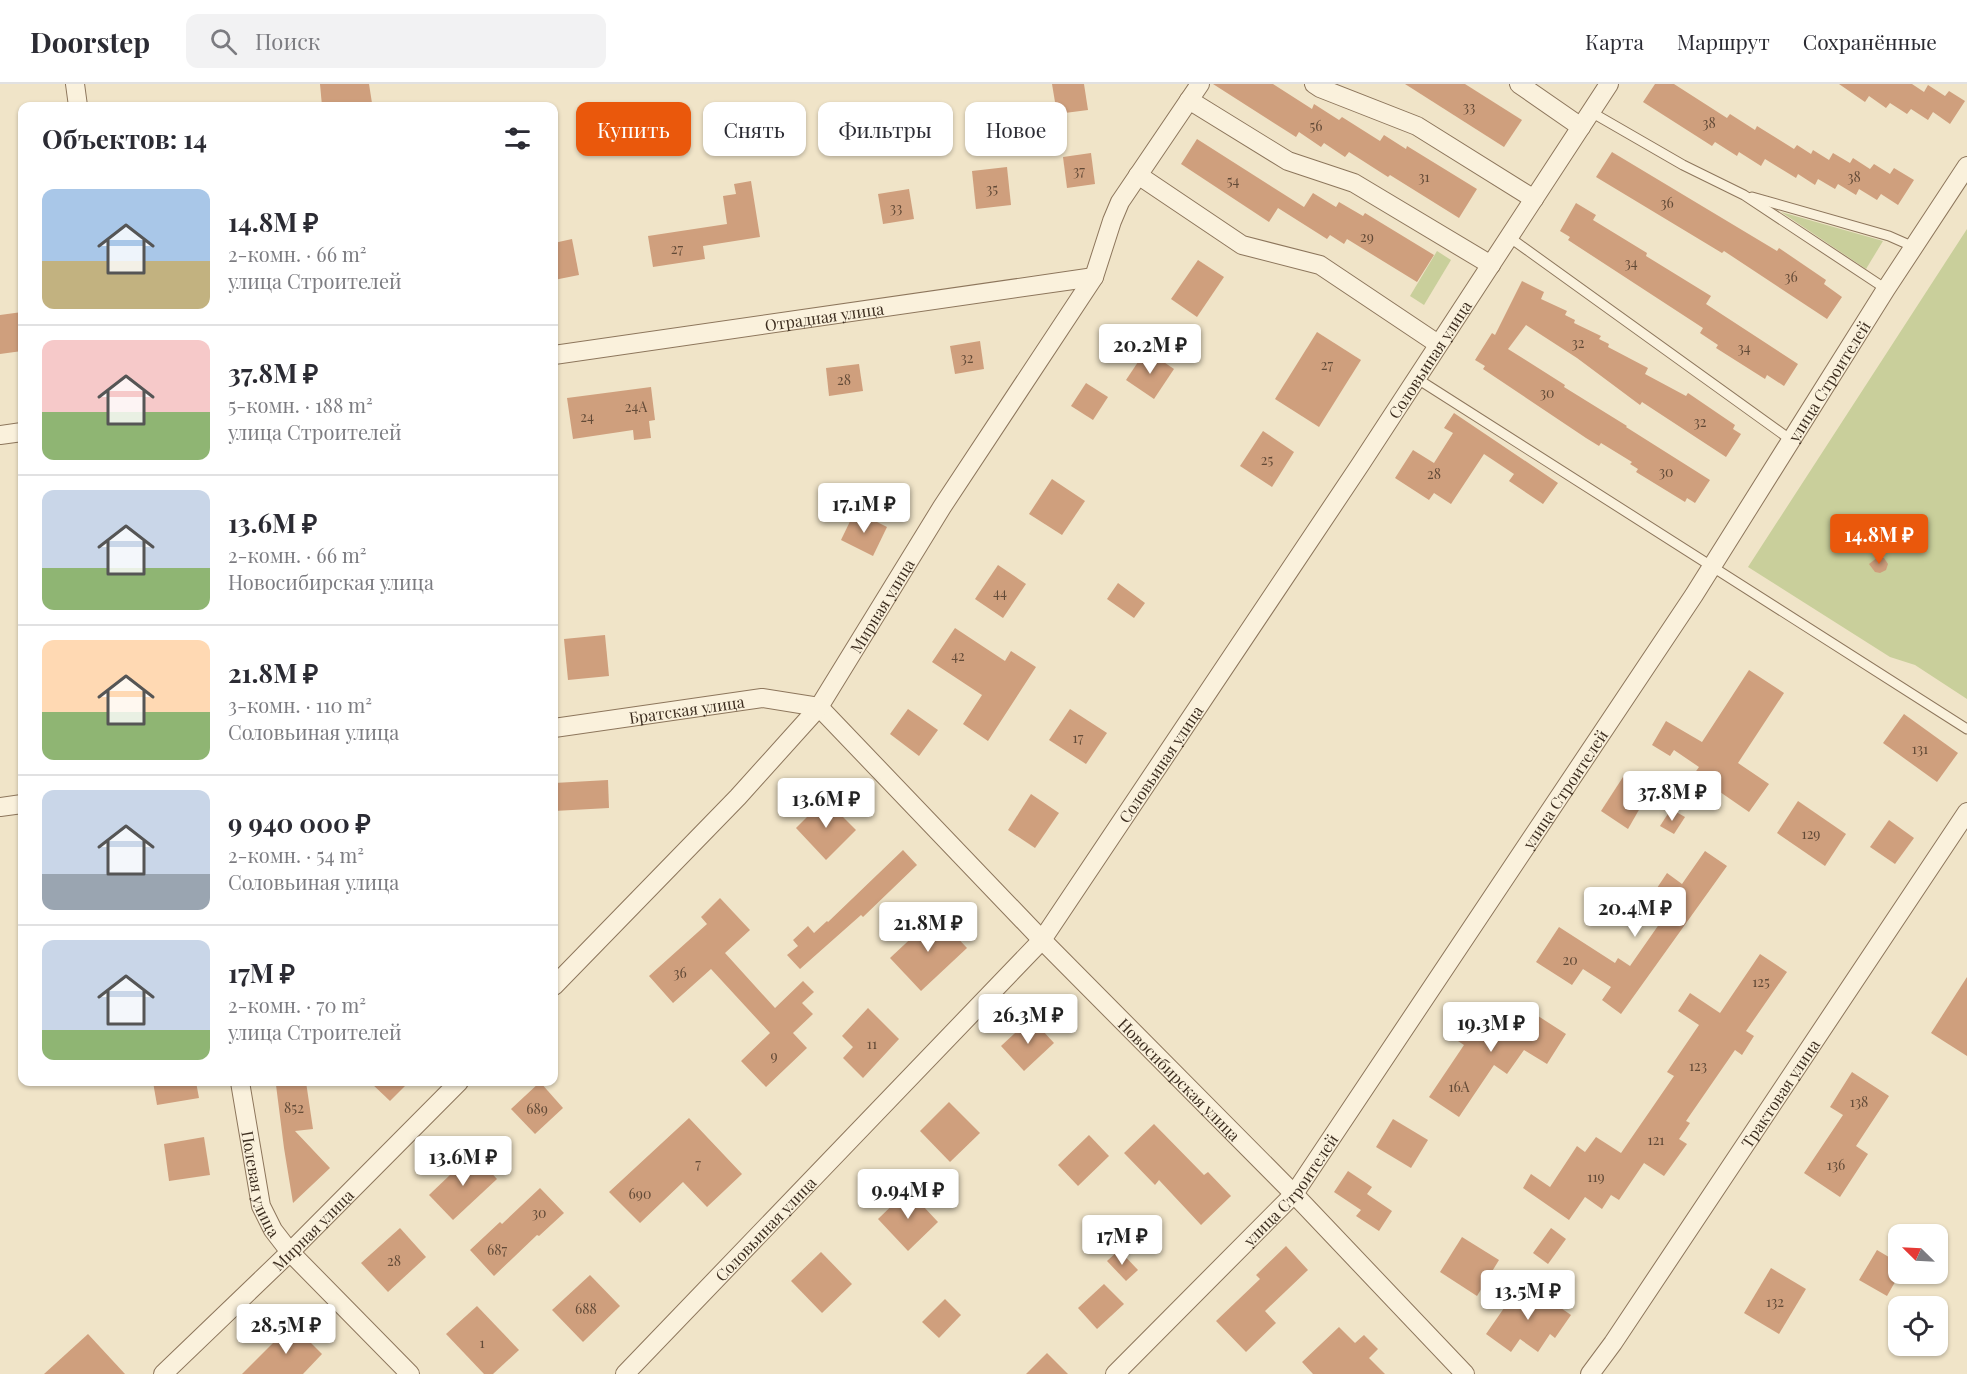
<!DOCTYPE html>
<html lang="ru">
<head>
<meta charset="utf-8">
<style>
	:root { --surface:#fff; --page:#f2f2f3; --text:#2b2b33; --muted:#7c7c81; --line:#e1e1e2; --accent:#ea580c }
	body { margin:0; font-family:"Playfair Display",serif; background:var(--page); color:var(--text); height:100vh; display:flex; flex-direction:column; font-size:22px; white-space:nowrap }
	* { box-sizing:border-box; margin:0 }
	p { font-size:20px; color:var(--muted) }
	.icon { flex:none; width:33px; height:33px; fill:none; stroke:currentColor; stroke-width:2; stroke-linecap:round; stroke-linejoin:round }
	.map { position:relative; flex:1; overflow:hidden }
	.drawer { position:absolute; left:18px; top:18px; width:540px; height:984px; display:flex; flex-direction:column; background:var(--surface); border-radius:12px; box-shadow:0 2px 4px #0004 }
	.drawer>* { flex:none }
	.top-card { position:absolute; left:576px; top:18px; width:570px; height:54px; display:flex; gap:12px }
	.needle { width:39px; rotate:294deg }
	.controls { position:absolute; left:1888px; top:1140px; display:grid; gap:12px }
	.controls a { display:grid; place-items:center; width:60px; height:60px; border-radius:12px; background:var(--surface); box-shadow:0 2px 4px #0004; font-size:30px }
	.price { position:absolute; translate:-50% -51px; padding:0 14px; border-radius:6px; background:#fff; color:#222; font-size:20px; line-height:39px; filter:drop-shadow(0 2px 3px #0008) }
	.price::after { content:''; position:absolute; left:50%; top:36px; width:18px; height:14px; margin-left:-9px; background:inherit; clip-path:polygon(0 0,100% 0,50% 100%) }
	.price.current { background:var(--accent); color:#fff }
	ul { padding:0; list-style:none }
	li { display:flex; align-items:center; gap:18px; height:150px; padding:0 24px }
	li+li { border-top:2px solid var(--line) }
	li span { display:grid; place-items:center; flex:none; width:168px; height:120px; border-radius:12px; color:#555 }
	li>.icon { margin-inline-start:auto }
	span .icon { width:72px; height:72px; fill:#fffc; stroke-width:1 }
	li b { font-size:26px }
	h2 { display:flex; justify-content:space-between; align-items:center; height:72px; padding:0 24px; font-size:26px }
	.tag { padding:0 21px; border-radius:12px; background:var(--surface); box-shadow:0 2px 4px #0004; font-size:21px; line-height:54px }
	.tag.current { background:var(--accent); color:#fff }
	header { display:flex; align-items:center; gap:36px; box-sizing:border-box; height:84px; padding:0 30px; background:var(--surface); border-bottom:2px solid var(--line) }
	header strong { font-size:28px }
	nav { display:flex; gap:33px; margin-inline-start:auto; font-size:21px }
	.search { width:420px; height:54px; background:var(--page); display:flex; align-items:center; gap:15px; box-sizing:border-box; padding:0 21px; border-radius:12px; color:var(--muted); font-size:22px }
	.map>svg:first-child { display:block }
	.green { fill:#c9cf9b }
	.building { fill:#cf9f7d }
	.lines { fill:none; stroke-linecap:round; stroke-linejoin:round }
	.service-casing { stroke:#8d765c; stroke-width:11 }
	.minor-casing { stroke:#8d765c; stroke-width:20 }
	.service { stroke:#faf1dc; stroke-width:9 }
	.minor { stroke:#faf1dc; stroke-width:18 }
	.labels { text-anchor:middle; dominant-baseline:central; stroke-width:4.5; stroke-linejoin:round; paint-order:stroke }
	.number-label { font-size:14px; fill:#624a37 }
	.street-label { font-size:16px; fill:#3d2e20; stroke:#f7eed8 }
</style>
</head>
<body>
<header>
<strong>Doorstep</strong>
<div class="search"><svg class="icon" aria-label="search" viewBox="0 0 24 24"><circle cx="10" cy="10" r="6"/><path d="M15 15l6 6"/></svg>Поиск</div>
<nav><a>Карта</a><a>Маршрут</a><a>Сохранённые</a></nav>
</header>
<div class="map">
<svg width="1967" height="1290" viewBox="0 0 1967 1290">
	<rect width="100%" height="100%" fill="#f0e4c8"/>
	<!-- green -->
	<g class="green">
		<polygon points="1781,128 1883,157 1866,185"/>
		<polygon points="1967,145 1967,615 1915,581 1890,573 1748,483"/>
		<polygon points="1437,167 1451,176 1424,221 1410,212"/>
	</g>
	<!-- building -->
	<g class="building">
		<polygon points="320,0 369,0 372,19 345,22 322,22"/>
		<polygon points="1052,0 1084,0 1088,26 1057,30"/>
		<polygon points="1213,0 1273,0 1312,25 1314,20 1339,36 1342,33 1380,57 1384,51 1406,65 1407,62 1477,105 1459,134 1390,91 1388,93 1349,68 1345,73 1324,59 1321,63 1299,48 1296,53"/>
		<polygon points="1405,0 1465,0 1522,36 1504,63"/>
		<polygon points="1655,0 1674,0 1727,34 1730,30 1755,46 1757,42 1794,65 1797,61 1811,70 1813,66 1829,76 1833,69 1850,79 1853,74 1870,85 1874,80 1890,90 1894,84 1914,96 1898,121 1881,110 1877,116 1859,105 1856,111 1838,100 1835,105 1818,95 1815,101 1798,90 1796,94 1765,75 1761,82 1739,68 1737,72 1715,58 1712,62 1643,18"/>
		<polygon points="1839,0 1912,0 1924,8 1928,1 1945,12 1949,7 1965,17 1950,40 1933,28 1928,36 1911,25 1907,30 1890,19 1886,24 1869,12 1865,18"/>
		<polygon points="1197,55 1304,123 1313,109 1336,123 1339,118 1363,132 1365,129 1434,171 1417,198 1347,155 1344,160 1330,151 1327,155 1278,124 1269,138 1181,80"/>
		<polygon points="1612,68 1777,167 1779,164 1826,196 1824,200 1842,213 1827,235 1724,167 1722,169 1596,93"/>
		<polygon points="1091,69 1095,100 1067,104 1063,73"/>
		<polygon points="1007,83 1011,121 976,125 972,87"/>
		<polygon points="751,97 760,153 703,162 705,175 653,183 648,152 727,140 723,112 736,110 734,100"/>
		<polygon points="909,105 914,135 883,140 878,110"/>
		<polygon points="1576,119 1596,131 1593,136 1647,169 1646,172 1711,212 1706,220 1798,280 1784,302 1767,291 1765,295 1716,264 1718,261 1700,249 1703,244 1568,156 1570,153 1560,147"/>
		<polygon points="572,155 579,191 554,196 554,159"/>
		<polygon points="1198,176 1224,193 1197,233 1171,215"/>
		<polygon points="1522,197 1544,208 1541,215 1567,227 1565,231 1575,236 1574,239 1601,252 1599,255 1609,260 1608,263 1648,284 1645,290 1686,312 1688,309 1735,341 1733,345 1741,350 1726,373 1642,318 1640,321 1577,274 1526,241 1508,265 1565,301 1564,303 1627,342 1626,343 1710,396 1695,419 1687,414 1685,418 1636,388 1638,385 1630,380 1632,378 1601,359 1599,362 1586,354 1483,285 1485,282 1475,276 1492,249 1495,251"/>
		<polygon points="22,228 22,267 0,270 0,231"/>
		<polygon points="1317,248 1361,276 1319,343 1275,315"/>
		<polygon points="980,257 984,285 955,290 950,262"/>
		<polygon points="1146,266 1174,285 1154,315 1126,296"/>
		<polygon points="859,280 863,307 829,312 826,284"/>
		<polygon points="1086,299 1108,313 1093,336 1071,322"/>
		<polygon points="651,303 655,336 649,337 651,354 634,356 633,346 573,355 567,314"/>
		<polygon points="1454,329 1558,399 1543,420 1509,397 1514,390 1484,370 1451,420 1434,409 1429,416 1395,394 1413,366 1434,379 1453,349 1444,344"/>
		<polygon points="1263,347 1294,368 1272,403 1240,382"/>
		<polygon points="1052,395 1085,417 1062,451 1029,430"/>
		<polygon points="855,427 887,443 873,472 841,456"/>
		<polygon points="1878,473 1884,474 1888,480 1886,486 1880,489 1875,488 1869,480"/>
		<polygon points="998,481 1026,500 1003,534 975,515"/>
		<polygon points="1118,499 1145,519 1134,534 1107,515"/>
		<polygon points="955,544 1005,577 1011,567 1036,583 988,657 963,640 982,611 932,578"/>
		<polygon points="605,551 609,592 568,596 564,555"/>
		<polygon points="1749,586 1784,609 1738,679 1769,700 1749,728 1694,690 1699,683 1674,666 1670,672 1652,661 1666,637 1702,658"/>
		<polygon points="908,625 938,646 919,672 890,650"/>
		<polygon points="1070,625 1107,649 1086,680 1049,656"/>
		<polygon points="1904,630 1958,669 1937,698 1883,659"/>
		<polygon points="1623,693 1648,710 1628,745 1601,727"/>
		<polygon points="608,696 609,724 554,727 554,699"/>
		<polygon points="1031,710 1059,729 1035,764 1008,746"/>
		<polygon points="825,715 856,746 826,776 796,744"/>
		<polygon points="1798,717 1846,750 1825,782 1777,749"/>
		<polygon points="1671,725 1685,733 1674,750 1660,742"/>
		<polygon points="1889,736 1914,754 1895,780 1870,763"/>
		<polygon points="903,766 917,781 863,833 861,831 800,885 787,871 798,862 793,856 808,842 814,849 827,837 828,838"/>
		<polygon points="1705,767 1727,782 1621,930 1602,916 1611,903 1583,885 1572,901 1536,878 1559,843 1615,879 1618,874 1630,882 1669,826 1651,813 1667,789 1682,800"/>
		<polygon points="720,814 750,846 725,869 775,924 803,897 814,908 802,919 813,930 793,949 807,964 766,1003 741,977 770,949 711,885 673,919 649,892 707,840 701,833"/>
		<polygon points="936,831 967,864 921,907 890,874"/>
		<polygon points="1760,870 1787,888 1746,947 1754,952 1742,971 1735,966 1686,1037 1690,1039 1679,1055 1687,1060 1664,1092 1644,1079 1619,1116 1611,1111 1602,1125 1585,1113 1569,1136 1523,1104 1531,1090 1550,1103 1577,1062 1585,1068 1596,1053 1621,1069 1674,992 1667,988 1699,941 1678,927 1690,909 1720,929"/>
		<polygon points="1967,893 1967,972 1931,949"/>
		<polygon points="1521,921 1566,950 1547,980 1524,966 1507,990 1494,981 1459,1033 1429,1013 1464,961 1446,949 1462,925 1502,951"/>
		<polygon points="868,924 899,955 863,994 843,974 853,963 842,952"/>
		<polygon points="1031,934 1054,959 1024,987 1001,962"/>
		<polygon points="1852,988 1889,1012 1856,1062 1868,1070 1840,1113 1804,1089 1843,1031 1830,1023"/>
		<polygon points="153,998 196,998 199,1014 157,1021"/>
		<polygon points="300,998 306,998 313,1045 295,1047 330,1084 293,1119 284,1064 276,1001"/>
		<polygon points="370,998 409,998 390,1017"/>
		<polygon points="540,998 563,1024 535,1050 511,1025"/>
		<polygon points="949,1018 980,1049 950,1078 920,1047"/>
		<polygon points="689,1034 742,1090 707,1123 683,1098 640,1139 609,1108"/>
		<polygon points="1393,1035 1428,1056 1411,1084 1376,1063"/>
		<polygon points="1154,1040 1204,1091 1208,1088 1231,1112 1201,1141 1159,1096 1155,1101 1124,1069"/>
		<polygon points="1089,1051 1109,1072 1078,1102 1058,1081"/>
		<polygon points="204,1053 210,1091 169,1097 164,1060"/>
		<polygon points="473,1069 497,1095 453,1136 429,1111"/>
		<polygon points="1348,1087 1372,1103 1367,1110 1392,1127 1379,1147 1356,1132 1361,1126 1334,1108"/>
		<polygon points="540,1104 564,1129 539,1152 537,1151 494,1192 470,1166 500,1138 502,1140"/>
		<polygon points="908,1106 938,1138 908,1167 878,1135"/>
		<polygon points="400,1144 426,1173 388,1208 361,1179"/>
		<polygon points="1551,1144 1566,1155 1548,1180 1533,1169"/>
		<polygon points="1462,1153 1499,1176 1477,1212 1440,1188"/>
		<polygon points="1286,1162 1308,1186 1265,1227 1276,1239 1246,1268 1216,1237 1260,1195 1256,1191"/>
		<polygon points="1119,1166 1138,1186 1126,1197 1107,1177"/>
		<polygon points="1877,1166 1899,1179 1899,1191 1887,1212 1859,1196"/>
		<polygon points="821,1168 852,1200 822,1229 791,1197"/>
		<polygon points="1771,1184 1806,1205 1779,1250 1744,1229"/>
		<polygon points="590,1191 620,1222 583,1258 552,1226"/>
		<polygon points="1104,1200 1124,1220 1097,1245 1078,1224"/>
		<polygon points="1520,1201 1535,1212 1538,1208 1571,1231 1555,1254 1550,1250 1538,1268 1520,1255 1511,1268 1486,1250"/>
		<polygon points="945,1215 961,1231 939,1254 922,1238"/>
		<polygon points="477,1222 519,1266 493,1290 484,1290 446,1250"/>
		<polygon points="292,1240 322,1270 303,1290 242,1290"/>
		<polygon points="1339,1243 1355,1259 1364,1251 1378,1265 1369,1274 1385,1290 1313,1290 1302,1278"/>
		<polygon points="88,1250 125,1290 44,1290"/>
		<polygon points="1047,1269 1068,1290 1026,1290"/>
	</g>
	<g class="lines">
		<!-- service casing -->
		<g class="service-casing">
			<g id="service">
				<polyline points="1591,28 1683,81 1744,111 1886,205"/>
				<polyline points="1752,113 1889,152 1914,163"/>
				<polyline points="1509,153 1791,356"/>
				<polyline points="1416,294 1967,645"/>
			</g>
		</g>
		<!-- minor casing -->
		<g class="minor-casing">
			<g id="minor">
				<polyline points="75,0 78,22"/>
				<polyline points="1314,0 1320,4 1417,42 1534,115"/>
				<polyline points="1519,0 1581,43"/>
				<polyline points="1189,16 1288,77 1354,99 1491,181"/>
				<polyline points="1138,91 1242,161 1320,181 1438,260"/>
				<path id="s1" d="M554,271L1094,193"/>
				<polyline points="0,351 22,348"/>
				<path id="s2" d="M554,644L762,614L819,623L1042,856L1294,1110L1465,1290"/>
				<polyline points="0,723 22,720"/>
				<path id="s3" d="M554,902L738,713L819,623L942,423L1094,193L1112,137L1120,118L1200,0"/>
				<path id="s4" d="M240,998L261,1122L273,1146L290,1168L410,1290"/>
				<path id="s5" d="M163,1290L290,1168L459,998"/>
				<path id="s6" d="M625,1290L1042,856L1360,381L1609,0"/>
				<path id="s7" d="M1115,1290L1294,1110L1694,511L1886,205L1967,82"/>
				<path id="s8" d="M1590,1290L1613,1259L1967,728"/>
			</g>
		</g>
		<!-- service -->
		<use href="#service" class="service"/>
		<!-- minor -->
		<use href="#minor" class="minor"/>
	</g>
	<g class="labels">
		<!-- number labels -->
		<g class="number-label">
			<text x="1469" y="22">33</text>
			<text x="1709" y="38">38</text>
			<text x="1316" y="41">56</text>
			<text x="1079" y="86">37</text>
			<text x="1424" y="92">31</text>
			<text x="1854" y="92">38</text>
			<text x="1233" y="96">54</text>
			<text x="992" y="104">35</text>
			<text x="1667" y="118">36</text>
			<text x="896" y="123">33</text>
			<text x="1367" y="152">29</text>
			<text x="677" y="164">27</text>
			<text x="1631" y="178">34</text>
			<text x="1791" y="192">36</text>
			<text x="1578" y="258">32</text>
			<text x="1744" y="263">34</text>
			<text x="967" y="273">32</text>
			<text x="1327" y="280">27</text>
			<text x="844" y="295">28</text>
			<text x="1547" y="308">30</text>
			<text x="636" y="322">24А</text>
			<text x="587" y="332">24</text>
			<text x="1700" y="337">32</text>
			<text x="1267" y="375">25</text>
			<text x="1666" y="387">30</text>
			<text x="1434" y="389">28</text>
			<text x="1000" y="508">44</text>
			<text x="958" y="571">42</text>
			<text x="1078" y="653">17</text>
			<text x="1920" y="664">131</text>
			<text x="1811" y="749">129</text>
			<text x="1570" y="875">20</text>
			<text x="680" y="888">36</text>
			<text x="1761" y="897">125</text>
			<text x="872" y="959">11</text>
			<text x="774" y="971">9</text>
			<text x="1698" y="981">123</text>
			<text x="1459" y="1002">16А</text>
			<text x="1859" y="1017">138</text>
			<text x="294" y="1023">852</text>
			<text x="537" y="1024">689</text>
			<text x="1656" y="1055">121</text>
			<text x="698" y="1079">7</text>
			<text x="1836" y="1080">136</text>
			<text x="1596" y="1092">119</text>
			<text x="640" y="1109">690</text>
			<text x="539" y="1128">30</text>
			<text x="497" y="1165">687</text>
			<text x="394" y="1176">28</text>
			<text x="1775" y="1217">132</text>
			<text x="586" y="1224">688</text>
			<text x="482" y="1258">1</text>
		</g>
		<!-- street labels -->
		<g class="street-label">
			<text stroke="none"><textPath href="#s1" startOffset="273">Отрадная улица</textPath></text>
			<text stroke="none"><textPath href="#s6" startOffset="1300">Соловьиная улица</textPath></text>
			<text stroke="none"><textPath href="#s7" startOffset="1227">улица Строителей</textPath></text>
			<text stroke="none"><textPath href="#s3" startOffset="504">Мирная улица</textPath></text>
			<text stroke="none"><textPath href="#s2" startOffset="134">Братская улица</textPath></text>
			<text stroke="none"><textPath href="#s6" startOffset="814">Соловьиная улица</textPath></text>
			<text stroke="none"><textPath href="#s7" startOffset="741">улица Строителей</textPath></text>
			<text stroke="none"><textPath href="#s2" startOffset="786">Новосибирская улица</textPath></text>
			<text stroke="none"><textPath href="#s8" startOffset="339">Трактовая улица</textPath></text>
			<text stroke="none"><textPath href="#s4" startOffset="104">Полевая улица</textPath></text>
			<text stroke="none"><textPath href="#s7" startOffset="255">улица Строителей</textPath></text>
			<text stroke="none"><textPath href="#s6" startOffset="202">Соловьиная улица</textPath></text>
			<text stroke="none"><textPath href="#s5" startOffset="208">Мирная улица</textPath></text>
		</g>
	</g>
</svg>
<div class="controls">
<a><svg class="needle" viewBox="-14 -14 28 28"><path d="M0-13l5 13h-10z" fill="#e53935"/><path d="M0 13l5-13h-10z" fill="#7c7c81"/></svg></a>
<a><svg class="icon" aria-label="locate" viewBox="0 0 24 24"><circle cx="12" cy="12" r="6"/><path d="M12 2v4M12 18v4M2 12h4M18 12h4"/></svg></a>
</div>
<b class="price" style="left:1150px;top:291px">20.2M ₽</b>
<b class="price" style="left:864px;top:450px">17.1M ₽</b>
<b class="price current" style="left:1879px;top:481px">14.8M ₽</b>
<b class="price" style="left:1672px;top:738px">37.8M ₽</b>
<b class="price" style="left:826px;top:745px">13.6M ₽</b>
<b class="price" style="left:1635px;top:854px">20.4M ₽</b>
<b class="price" style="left:928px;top:869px">21.8M ₽</b>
<b class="price" style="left:1028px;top:961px">26.3M ₽</b>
<b class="price" style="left:1491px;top:969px">19.3M ₽</b>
<b class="price" style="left:463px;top:1103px">13.6M ₽</b>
<b class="price" style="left:908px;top:1136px">9.94M ₽</b>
<b class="price" style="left:1122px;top:1182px">17M ₽</b>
<b class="price" style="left:1528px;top:1237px">13.5M ₽</b>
<b class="price" style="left:286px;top:1271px">28.5M ₽</b>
<div class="top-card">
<a class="tag current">Купить</a>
<a class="tag">Снять</a>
<a class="tag">Фильтры</a>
<a class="tag">Новое</a>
</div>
<section class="drawer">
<h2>Объектов: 14<svg class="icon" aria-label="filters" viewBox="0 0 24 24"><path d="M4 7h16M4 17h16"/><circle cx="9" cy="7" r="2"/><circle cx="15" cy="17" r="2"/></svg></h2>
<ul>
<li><span style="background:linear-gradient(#a9c7e8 60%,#c2b280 0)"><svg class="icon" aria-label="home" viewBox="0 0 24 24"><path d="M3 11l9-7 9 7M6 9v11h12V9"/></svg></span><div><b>14.8M ₽</b><p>2-комн. · 66 m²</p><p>улица Строителей</p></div></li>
<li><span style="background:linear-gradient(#f6c9c9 60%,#8fb573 0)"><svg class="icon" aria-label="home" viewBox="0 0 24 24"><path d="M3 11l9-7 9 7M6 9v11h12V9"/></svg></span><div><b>37.8M ₽</b><p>5-комн. · 188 m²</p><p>улица Строителей</p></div></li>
<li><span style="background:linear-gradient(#c9d6e8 65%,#8fb573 0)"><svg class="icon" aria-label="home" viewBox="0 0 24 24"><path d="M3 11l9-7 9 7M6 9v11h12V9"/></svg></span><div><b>13.6M ₽</b><p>2-комн. · 66 m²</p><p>Новосибирская улица</p></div></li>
<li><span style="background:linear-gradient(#ffd9b3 60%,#8fb573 0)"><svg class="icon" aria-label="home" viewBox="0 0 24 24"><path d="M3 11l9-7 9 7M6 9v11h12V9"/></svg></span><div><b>21.8M ₽</b><p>3-комн. · 110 m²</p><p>Соловьиная улица</p></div></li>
<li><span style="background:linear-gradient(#c9d6e8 70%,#9aa5b1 0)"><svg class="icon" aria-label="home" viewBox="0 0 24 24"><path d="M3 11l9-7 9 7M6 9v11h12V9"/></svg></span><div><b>9 940 000 ₽</b><p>2-комн. · 54 m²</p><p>Соловьиная улица</p></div></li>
<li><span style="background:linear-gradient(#c9d6e8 75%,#8fb573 0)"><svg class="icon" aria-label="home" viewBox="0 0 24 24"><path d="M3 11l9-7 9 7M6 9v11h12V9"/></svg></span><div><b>17M ₽</b><p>2-комн. · 70 m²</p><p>улица Строителей</p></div></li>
</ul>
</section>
</div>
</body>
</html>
